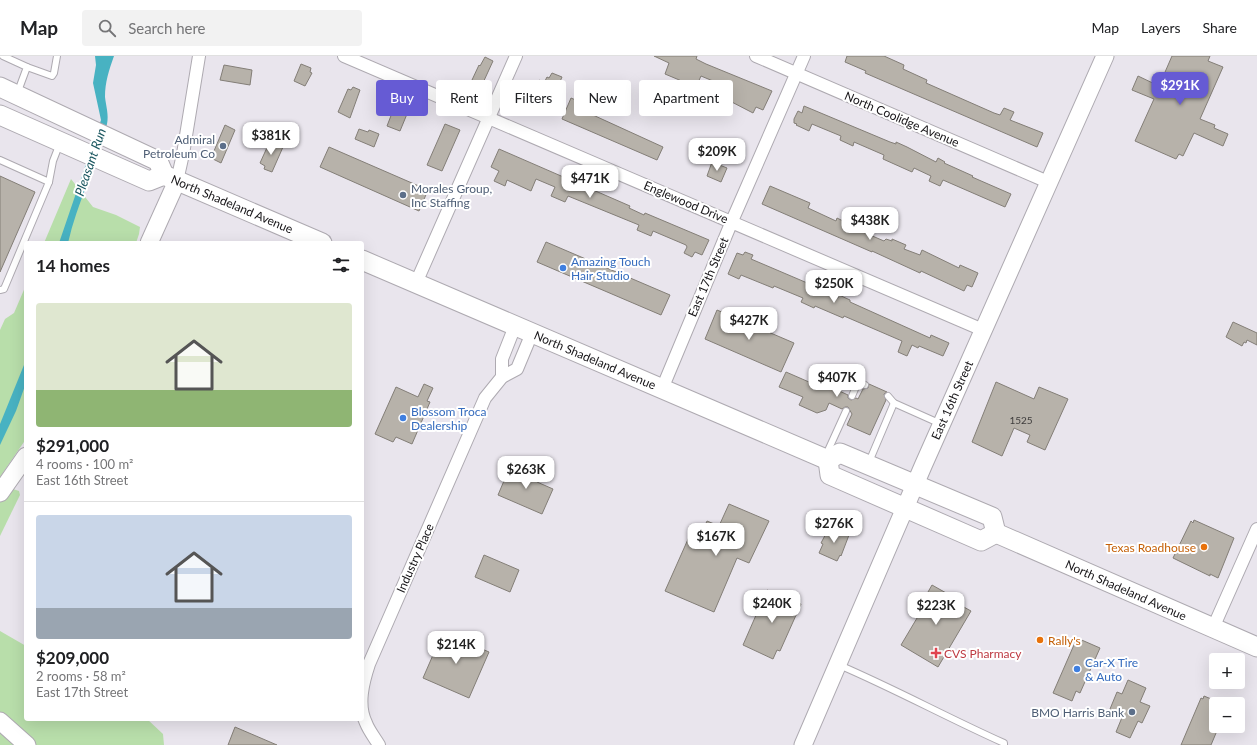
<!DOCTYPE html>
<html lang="en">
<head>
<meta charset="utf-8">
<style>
	:root { --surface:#fff; --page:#f2f2f2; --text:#202124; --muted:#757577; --line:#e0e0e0; --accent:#665bd4 }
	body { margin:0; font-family:Lato,sans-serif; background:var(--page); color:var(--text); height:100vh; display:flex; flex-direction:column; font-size:15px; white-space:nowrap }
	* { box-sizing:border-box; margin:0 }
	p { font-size:13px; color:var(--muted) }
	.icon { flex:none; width:22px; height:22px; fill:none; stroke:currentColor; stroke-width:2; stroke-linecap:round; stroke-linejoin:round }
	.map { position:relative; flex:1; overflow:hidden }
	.drawer { position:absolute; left:24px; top:185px; width:340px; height:480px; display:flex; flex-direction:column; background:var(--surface); border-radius:4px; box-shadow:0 4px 16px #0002 }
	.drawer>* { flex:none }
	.banner { position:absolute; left:376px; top:24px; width:380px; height:36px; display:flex; gap:8px }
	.tools { position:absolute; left:1209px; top:597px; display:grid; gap:8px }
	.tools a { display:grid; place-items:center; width:36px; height:36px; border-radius:4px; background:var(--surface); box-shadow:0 4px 16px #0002; font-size:20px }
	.price { position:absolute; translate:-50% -34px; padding:0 9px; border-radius:8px; background:#fff; color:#222; font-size:13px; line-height:26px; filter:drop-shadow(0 1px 2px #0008) }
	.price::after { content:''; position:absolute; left:50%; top:24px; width:12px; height:9px; margin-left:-6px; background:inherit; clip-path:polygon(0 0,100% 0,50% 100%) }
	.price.selected { background:var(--accent); color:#fff }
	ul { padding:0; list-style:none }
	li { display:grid; align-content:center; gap:8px; height:212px; padding:0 12px }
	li+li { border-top:1px solid var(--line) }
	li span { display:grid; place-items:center; height:124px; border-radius:4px; color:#555 }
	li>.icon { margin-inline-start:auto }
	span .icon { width:72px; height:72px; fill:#fffc; stroke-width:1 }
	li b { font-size:17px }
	h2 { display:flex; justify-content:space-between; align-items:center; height:48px; padding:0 12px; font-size:17px }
	.chip { padding:0 14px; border-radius:4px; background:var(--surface); box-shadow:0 4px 16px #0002; font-size:14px; line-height:36px }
	.chip.selected { background:var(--accent); color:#fff }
	header { display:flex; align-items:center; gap:24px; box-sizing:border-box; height:56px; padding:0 20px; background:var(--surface); border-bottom:1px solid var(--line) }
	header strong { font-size:19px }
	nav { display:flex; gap:22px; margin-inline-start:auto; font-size:14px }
	.search { width:280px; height:36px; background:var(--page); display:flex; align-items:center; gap:10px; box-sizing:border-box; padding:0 14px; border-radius:4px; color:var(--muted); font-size:15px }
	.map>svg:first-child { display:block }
	.green { fill:#b8deaa }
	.water { fill:#48b2c2 }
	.building { fill:#b7b2aa; stroke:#837e77 }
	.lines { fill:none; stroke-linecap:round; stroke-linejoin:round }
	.lane-casing { stroke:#aeaab1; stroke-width:8 }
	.street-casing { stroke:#aeaab1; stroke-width:14 }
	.secondary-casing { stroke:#aeaab1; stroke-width:19 }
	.primary-casing { stroke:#aeaab1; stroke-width:21 }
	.lane { stroke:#fff; stroke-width:6 }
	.street { stroke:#fff; stroke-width:12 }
	.secondary { stroke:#fff; stroke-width:17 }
	.primary { stroke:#fff; stroke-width:19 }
	.service-dot { fill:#5c6f8a; stroke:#fff; stroke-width:1.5 }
	.shop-dot { fill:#3f7fe0; stroke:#fff; stroke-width:1.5 }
	.food-dot { fill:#e8710a; stroke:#fff; stroke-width:1.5 }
	.health-dot { fill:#e0444e; stroke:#fff; stroke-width:1.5 }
	.labels { text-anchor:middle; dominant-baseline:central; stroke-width:4; stroke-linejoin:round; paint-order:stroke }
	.number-label { font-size:10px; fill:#3e3c3c }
	.street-label { font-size:12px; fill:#161417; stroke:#fff }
	.service-label { font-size:12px; fill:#4e5e75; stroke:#fff; text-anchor:end }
	.shop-label { font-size:12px; fill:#366cbe; stroke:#fff; text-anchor:start }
	.food-label { font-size:12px; fill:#c56008; stroke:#fff; text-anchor:end }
	.health-label { font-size:12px; fill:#be3a42; stroke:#fff; text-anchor:start }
	.water-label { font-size:13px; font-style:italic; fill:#1b5760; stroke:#fff }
</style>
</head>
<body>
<header>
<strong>Map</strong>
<div class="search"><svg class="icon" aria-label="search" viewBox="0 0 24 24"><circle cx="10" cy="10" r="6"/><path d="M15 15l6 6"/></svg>Search here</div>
<nav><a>Map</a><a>Layers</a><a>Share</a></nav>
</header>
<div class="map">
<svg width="1257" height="689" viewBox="0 0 1257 689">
	<rect width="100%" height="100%" fill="#e9e5ed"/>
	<!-- green -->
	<g class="green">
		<polygon points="71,123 93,151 116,159 140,171 139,178 136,187 44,187"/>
		<polygon points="26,229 26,383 0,421 0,274 5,263 14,257"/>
		<polygon points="13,433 19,435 20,439 0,480 0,439"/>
		<polygon points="0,575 26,590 26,663 147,663 163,678 164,689 0,689"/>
	</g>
	<!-- water -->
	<g class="water">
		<path d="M95,0H114C109,14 105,26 105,41C106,50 109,59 107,68C97,109 77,147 68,187H59L101,64L93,27L96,9Z"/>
		<polygon points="26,304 26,327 16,355 0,389 0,368"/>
	</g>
	<!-- building -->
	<g class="building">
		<polygon points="654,0 697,0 696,3 706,8 772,35 763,54 756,51 753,57 726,43 729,35 723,33 725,30 701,20 696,31 665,18 669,7"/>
		<polygon points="847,0 884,0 904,9 903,13 927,24 926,27 994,57 1000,59 1004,52 1014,56 1010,64 1043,77 1037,91 865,17 866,15 845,6"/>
		<polygon points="1172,0 1210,0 1208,5 1223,11 1200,63 1215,69 1214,72 1228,78 1223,90 1194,77 1183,100 1179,98 1176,103 1135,85 1154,43 1132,34 1138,20 1159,30"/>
		<polygon points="485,1 493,5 482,29 472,24 479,9 480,10"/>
		<polygon points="301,8 311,12 310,16 312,17 305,30 294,25"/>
		<polygon points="224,9 252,14 250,29 220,24"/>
		<polygon points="552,17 562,21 555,37 548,35 542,49 530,43 539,24 544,27 547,21 549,22"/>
		<polygon points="353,31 360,34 350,62 338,56 348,33 351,34"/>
		<polygon points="571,42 585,48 582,54 663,91 657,104 562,63"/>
		<polygon points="398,50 407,54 406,57 407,58 400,75 387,70 394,52 396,53"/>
		<polygon points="804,50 890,86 896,88 896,86 907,91 936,106 938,102 945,106 944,107 973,120 972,121 1011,138 1005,151 943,124 940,130 929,125 931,120 914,112 912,116 883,103 884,99 854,86 853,90 840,84 841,80 812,68 809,75 796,69 797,68 794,67 794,63 798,55 802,57"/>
		<polygon points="445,68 460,74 442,115 427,109"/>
		<polygon points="225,69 235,74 221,107 211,102"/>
		<polygon points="359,73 368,76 369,74 379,78 374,91 355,83"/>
		<polygon points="270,85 283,91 272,116 264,113 265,110 260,107"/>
		<polygon points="329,91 428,134 419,155 320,111"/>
		<polygon points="499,93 630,150 629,152 644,159 645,157 709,184 702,199 695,196 692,201 684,197 687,191 686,189 653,175 651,180 637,174 639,169 568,140 565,146 551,140 555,131 536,123 531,135 507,124 505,130 494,125 499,115 491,111"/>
		<polygon points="712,106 727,112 721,126 707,120"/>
		<polygon points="0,120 35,136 0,216"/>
		<polygon points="770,130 810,147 808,152 836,165 837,162 843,165 845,162 858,168 856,173 884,185 886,183 892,185 892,183 906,189 904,193 920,199 922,194 959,212 960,209 978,217 972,231 967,229 964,235 921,215 920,217 872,195 872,196 762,148"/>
		<polygon points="546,186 670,239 661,259 537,206"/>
		<polygon points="745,196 753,199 751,203 819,232 819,233 838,242 839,239 850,244 850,246 930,282 931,279 949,287 943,300 919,290 918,292 912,289 907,300 898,296 902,285 844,260 843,262 815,250 814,252 801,246 803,242 774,230 773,232 741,219 739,223 728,218 737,197 743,199"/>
		<polygon points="717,254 794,287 781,316 705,283"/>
		<polygon points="1233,266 1257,277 1257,289 1247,284 1246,287 1244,286 1242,290 1226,281"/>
		<polygon points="816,310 835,319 838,327 835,333 848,339 848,342 851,344 856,342 858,343 863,333 868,332 869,328 887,336 884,338 886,344 870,379 847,369 852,358 848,351 845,351 842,353 829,347 826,354 817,357 799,349 803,341 779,331 786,316 809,326"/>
		<polygon points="996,326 1034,343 1039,331 1068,343 1045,394 1027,386 1030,379 1014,372 1002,400 972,386"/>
		<polygon points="424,328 433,332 427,345 430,346 412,388 396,381 393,386 375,378 396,331 418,341"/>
		<polygon points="529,411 541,416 537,426 553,433 542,458 498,439 509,413 525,420"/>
		<polygon points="729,448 769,465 749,507 737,502 714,556 665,535 689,481 698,485 707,465 719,470"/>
		<polygon points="1194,464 1234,482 1218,522 1210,518 1210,520 1173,502 1191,465 1193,467"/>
		<polygon points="830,470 849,479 841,500 840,499 837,505 819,497 823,488 821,487"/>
		<polygon points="484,499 519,514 510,536 475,521"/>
		<polygon points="932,529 955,542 953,545 971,555 938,611 901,589 923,552 920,550"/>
		<polygon points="767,534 801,548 780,595 777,594 773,603 743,589"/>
		<polygon points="443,576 489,596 469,642 423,622"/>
		<polygon points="1077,582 1100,592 1080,637 1076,635 1072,645 1053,637"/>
		<polygon points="1128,624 1146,632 1140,646 1150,650 1142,667 1138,665 1130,682 1116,676 1123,659 1110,653 1117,636 1122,638"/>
		<polygon points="1204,640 1216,645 1216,670 1219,670 1211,689 1181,689 1201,642 1203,643"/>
		<polygon points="235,671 277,689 228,689"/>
	</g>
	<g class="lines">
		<!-- lane casing -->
		<g class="lane-casing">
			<g id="lane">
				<polyline points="3,0 27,11 17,38"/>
				<polyline points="27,11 52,20 54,17 57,0"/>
				<polyline points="0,104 49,126 53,105 60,87"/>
				<polyline points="0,234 4,233 49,126"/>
				<polyline points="852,340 858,326 865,329"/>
				<polyline points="888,340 894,347 941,368"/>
				<polyline points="826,399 846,355"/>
				<polyline points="869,406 894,347"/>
				<path d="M839,609C895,633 948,662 1004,687V689"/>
			</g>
		</g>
		<!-- street casing -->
		<g class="street-casing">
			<g id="street">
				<polyline points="344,0 983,274"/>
				<polyline points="756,0 1048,126"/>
				<polyline points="177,125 183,98 199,0"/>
				<polyline points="416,227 516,0"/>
				<polyline points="502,321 502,303 515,270"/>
				<polyline points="662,333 732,165 804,0"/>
				<polyline points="1213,572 1257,473"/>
				<path d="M379,689C375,682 369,675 366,667C357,649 363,626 369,608L485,342L502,321L517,313L532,277"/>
			</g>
		</g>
		<!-- secondary casing -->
		<g class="secondary-casing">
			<g id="secondary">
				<polyline points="149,187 177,125"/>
				<polyline points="0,437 26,400"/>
				<polyline points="0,665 27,689"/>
				<polyline points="803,689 923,410 1105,0"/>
			</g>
		</g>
		<!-- primary casing -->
		<g class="primary-casing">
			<g id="primary">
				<polyline points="0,31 158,105 164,119"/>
				<polyline points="0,59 149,125 164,119 322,187"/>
				<polyline points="362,204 828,404"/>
				<polyline points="828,404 830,419 981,485 996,477"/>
				<polyline points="828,404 840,397 992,461 996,477"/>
				<polyline points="996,477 1257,591"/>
			</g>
		</g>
		<!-- lane -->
		<use href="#lane" class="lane"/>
		<!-- street -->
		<use href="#street" class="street"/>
		<!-- secondary -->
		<use href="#secondary" class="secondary"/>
		<!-- primary -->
		<use href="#primary" class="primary"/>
	</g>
	<!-- markers -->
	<g class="service-dot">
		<circle cx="223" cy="90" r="4"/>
		<circle cx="403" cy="139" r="4"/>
		<circle cx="1132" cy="656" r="4"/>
	</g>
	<g class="shop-dot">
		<circle cx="563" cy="212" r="4"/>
		<circle cx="403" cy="362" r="4"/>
		<circle cx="1077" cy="613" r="4"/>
	</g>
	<g class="food-dot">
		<circle cx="1204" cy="491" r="4"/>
		<circle cx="1040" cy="584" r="4"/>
	</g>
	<path class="health-dot" d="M934 591h4v4h4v4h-4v4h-4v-4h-4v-4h4z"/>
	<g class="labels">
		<!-- number labels -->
		<g class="number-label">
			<text x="1021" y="364">1525</text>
		</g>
		<!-- street labels -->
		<g class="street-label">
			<text transform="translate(902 63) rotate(23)">North Coolidge Avenue</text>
			<text transform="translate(686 146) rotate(23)">Englewood Drive</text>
			<text transform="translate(232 148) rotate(23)">North Shadeland Avenue</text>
			<text transform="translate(708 221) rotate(-67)">East 17th Street</text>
			<text transform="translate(595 304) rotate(23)">North Shadeland Avenue</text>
			<text transform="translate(952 344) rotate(-66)">East 16th Street</text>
			<text transform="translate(415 502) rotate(-66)">Industry Place</text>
			<text transform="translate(1126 534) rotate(24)">North Shadeland Avenue</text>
		</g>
		<!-- service labels -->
		<g class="service-label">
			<text x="215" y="83">Admiral<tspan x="215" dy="14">Petroleum Co</tspan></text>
			<text x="411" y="132" text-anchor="start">Morales Group,<tspan x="411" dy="14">Inc Staffing</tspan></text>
			<text x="1124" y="656">BMO Harris Bank</text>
		</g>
		<!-- shop labels -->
		<g class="shop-label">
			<text x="571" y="205">Amazing Touch<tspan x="571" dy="14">Hair Studio</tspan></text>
			<text x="411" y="355">Blossom Troca<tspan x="411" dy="14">Dealership</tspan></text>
			<text x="1085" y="606">Car-X Tire<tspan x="1085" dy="14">&amp; Auto</tspan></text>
		</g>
		<!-- food labels -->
		<g class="food-label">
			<text x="1196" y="491">Texas Roadhouse</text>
			<text x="1048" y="584" text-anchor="start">Rally's</text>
		</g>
		<!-- health labels -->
		<g class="health-label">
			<text x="944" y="597">CVS Pharmacy</text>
		</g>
		<!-- water labels -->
		<g class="water-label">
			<text transform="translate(90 106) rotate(-71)">Pleasant Run</text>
		</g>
	</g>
</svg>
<div class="tools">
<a>+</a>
<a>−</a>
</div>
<b class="price selected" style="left:1180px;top:50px">$291K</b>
<b class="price" style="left:271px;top:100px">$381K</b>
<b class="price" style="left:717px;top:116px">$209K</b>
<b class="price" style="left:590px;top:143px">$471K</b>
<b class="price" style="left:870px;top:185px">$438K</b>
<b class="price" style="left:834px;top:248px">$250K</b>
<b class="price" style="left:749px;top:285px">$427K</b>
<b class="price" style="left:837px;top:342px">$407K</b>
<b class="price" style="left:526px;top:434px">$263K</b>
<b class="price" style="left:834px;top:488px">$276K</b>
<b class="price" style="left:716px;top:501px">$167K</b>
<b class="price" style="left:772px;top:568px">$240K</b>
<b class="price" style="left:936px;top:570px">$223K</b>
<b class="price" style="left:456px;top:609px">$214K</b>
<div class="banner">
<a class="chip selected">Buy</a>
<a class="chip">Rent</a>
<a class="chip">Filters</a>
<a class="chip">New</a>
<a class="chip">Apartment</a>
</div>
<section class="drawer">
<h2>14 homes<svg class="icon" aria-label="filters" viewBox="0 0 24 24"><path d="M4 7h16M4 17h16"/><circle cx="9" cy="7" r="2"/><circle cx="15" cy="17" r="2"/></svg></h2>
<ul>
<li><span style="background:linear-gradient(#dfe7d0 70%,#8fb573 0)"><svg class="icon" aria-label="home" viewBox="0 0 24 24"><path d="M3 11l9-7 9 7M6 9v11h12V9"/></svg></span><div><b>$291,000</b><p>4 rooms · 100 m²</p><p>East 16th Street</p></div></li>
<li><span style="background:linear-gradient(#c9d6e8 75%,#9aa5b1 0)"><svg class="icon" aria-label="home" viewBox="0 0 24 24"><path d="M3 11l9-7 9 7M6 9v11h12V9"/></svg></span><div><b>$209,000</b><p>2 rooms · 58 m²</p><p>East 17th Street</p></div></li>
</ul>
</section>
</div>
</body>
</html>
